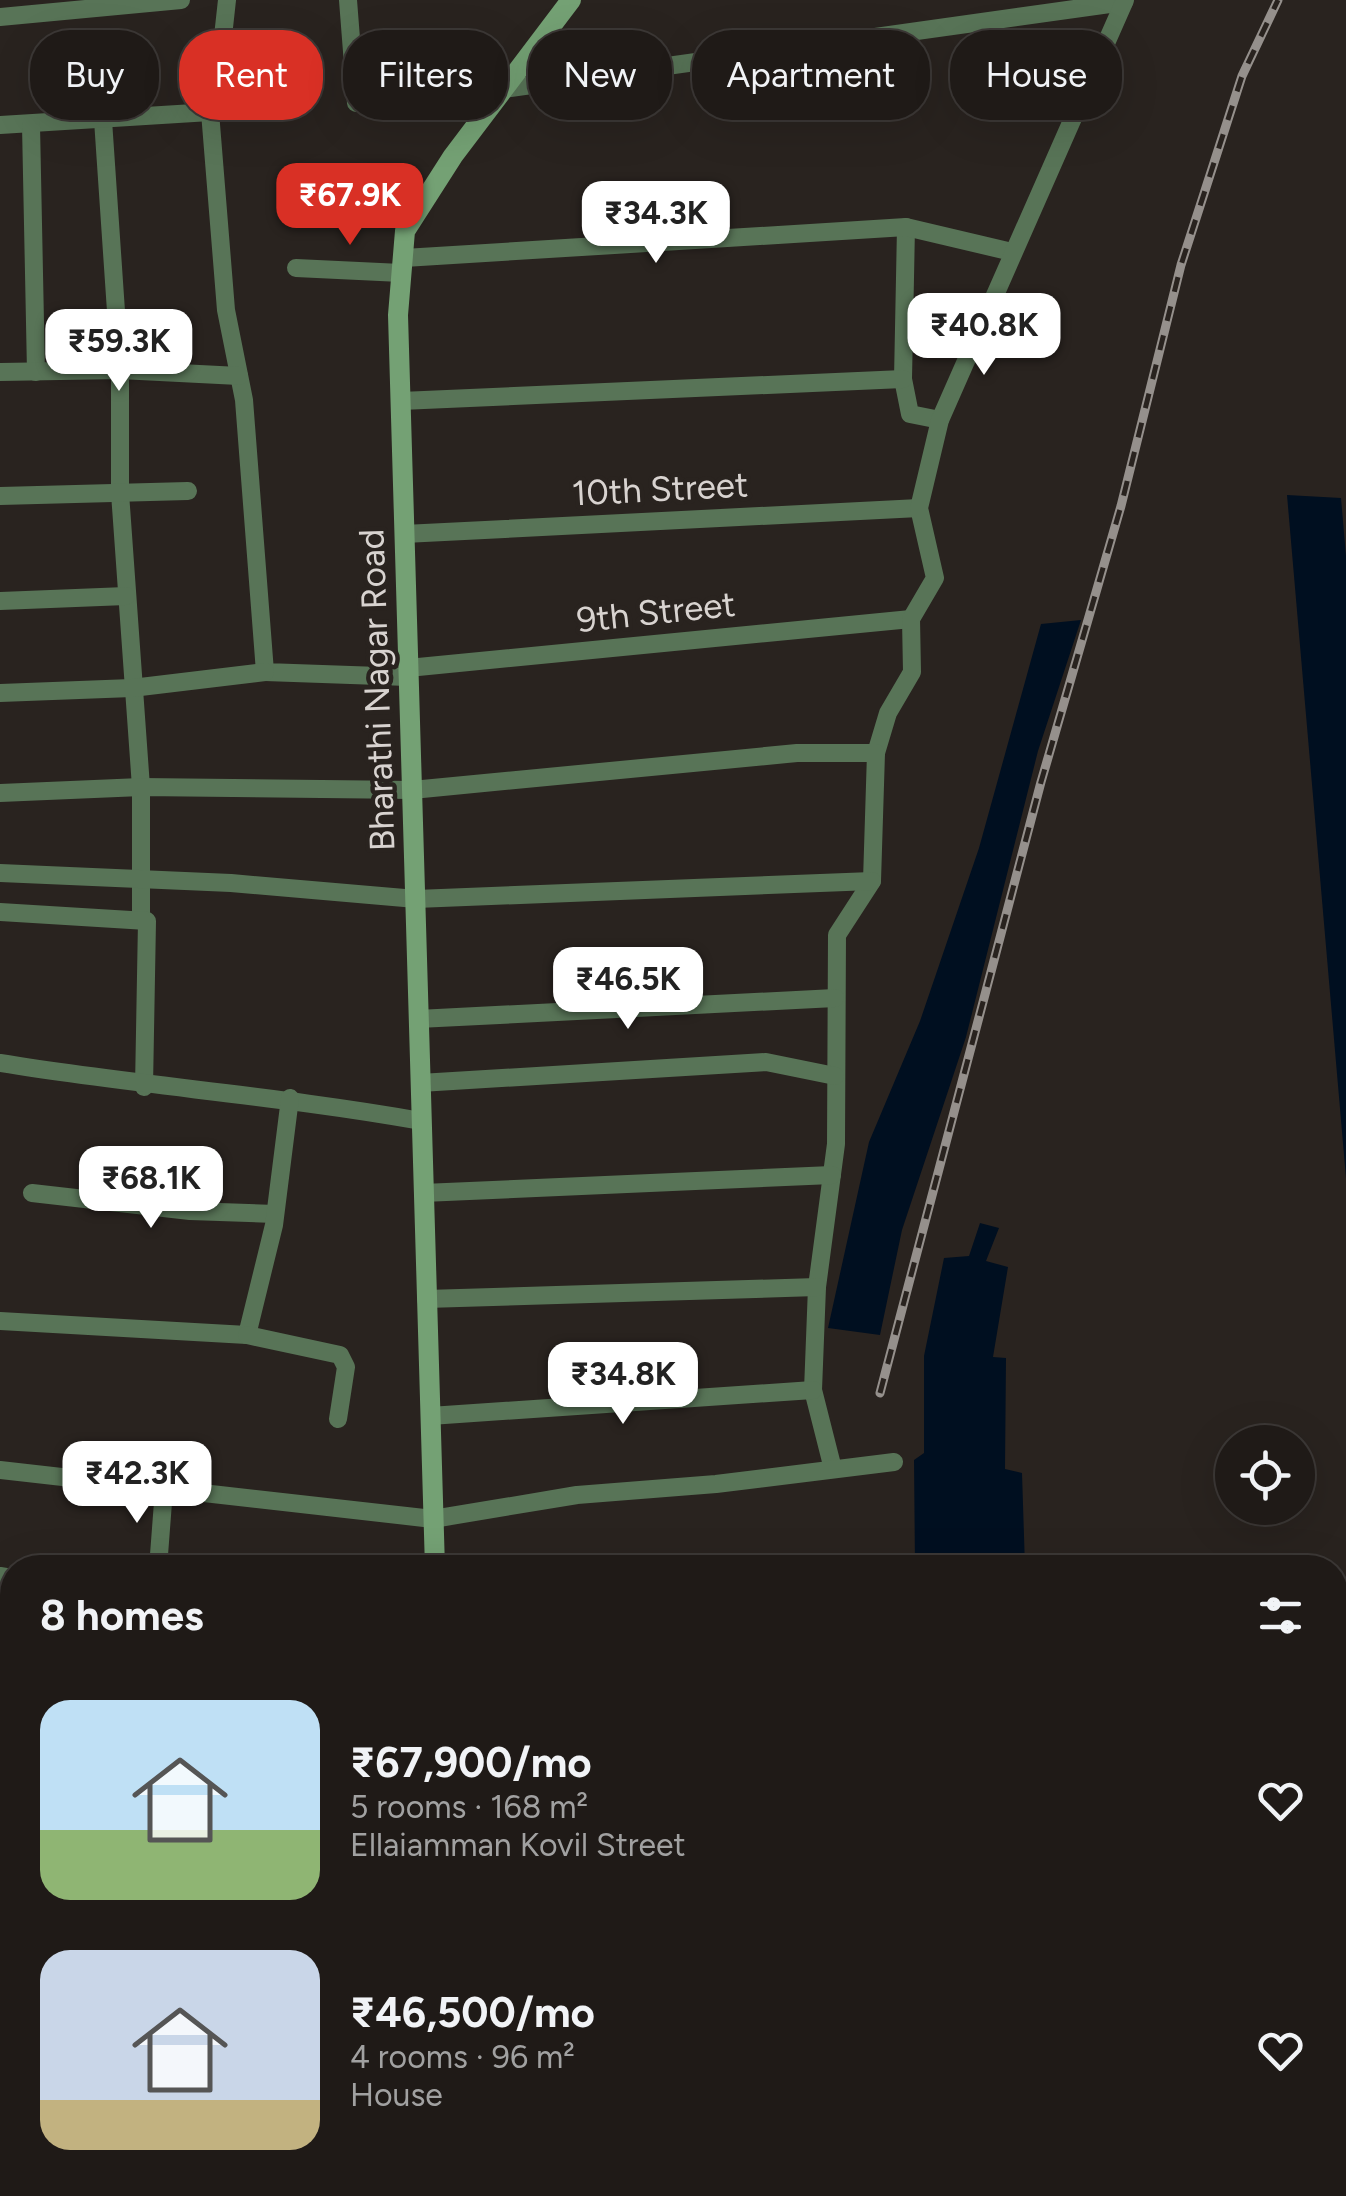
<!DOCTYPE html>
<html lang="en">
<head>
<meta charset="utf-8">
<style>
	:root { --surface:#1f1a17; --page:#2c2724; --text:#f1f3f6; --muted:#a1a1a1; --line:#3c3836; --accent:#d93025 }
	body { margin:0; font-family:Figtree,sans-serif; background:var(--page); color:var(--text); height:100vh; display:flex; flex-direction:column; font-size:38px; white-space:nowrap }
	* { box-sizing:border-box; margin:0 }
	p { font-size:32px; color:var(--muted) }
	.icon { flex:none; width:55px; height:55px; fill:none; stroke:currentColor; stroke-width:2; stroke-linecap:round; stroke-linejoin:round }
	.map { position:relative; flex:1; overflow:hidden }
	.drawer { position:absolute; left:0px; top:1555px; width:1348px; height:642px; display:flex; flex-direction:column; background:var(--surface); border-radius:40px 40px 0 0; box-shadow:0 10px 40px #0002,0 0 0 2px var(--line) }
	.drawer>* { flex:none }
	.hud { position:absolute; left:30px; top:30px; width:1288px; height:90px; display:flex; gap:20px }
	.buttons { position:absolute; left:1215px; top:1425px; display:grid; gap:20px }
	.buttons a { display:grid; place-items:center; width:100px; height:100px; border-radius:50%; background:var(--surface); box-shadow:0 10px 40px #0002,0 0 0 2px var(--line); font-size:50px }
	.price { position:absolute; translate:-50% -85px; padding:0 22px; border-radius:20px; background:#fff; color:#222; font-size:32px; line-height:65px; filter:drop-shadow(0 2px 5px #0008) }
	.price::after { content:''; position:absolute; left:50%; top:60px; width:30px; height:22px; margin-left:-15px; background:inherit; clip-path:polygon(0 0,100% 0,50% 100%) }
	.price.on { background:var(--accent); color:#fff }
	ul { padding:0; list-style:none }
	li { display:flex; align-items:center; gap:30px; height:250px; padding:0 40px }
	li span { display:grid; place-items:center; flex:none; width:280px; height:200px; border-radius:30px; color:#555 }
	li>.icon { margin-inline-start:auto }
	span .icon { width:120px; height:120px; fill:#fffc; stroke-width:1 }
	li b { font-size:42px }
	h2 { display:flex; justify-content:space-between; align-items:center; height:120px; padding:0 40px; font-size:42px }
	.tag { padding:0 35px; border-radius:40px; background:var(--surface); box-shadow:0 10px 40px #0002,0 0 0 2px var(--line); font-size:35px; line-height:90px }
	.tag.on { background:var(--accent); color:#fff }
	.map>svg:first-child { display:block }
	.water { fill:#000f20 }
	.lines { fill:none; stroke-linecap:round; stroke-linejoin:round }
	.service { stroke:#587457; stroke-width:9 }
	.minor { stroke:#587457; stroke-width:18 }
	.secondary { stroke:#74a174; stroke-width:20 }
	.rail-casing { stroke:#95908c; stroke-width:9 }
	.rail { stroke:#29231f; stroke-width:5; stroke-dasharray:15; stroke-linecap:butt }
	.labels { text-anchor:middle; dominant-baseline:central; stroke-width:9; stroke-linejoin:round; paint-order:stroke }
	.street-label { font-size:35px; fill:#d8d3d0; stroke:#29231f }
</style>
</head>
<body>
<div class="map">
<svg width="1346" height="2196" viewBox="0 0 1346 2196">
	<rect width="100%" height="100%" fill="#29231f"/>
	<!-- water -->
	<g class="water">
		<polygon points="1287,495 1341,498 1346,556 1346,1178"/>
		<polygon points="1081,620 1038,751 966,1037 902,1230 880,1335 828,1328 869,1142 920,1021 979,848 1041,624"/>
		<polygon points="980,1223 999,1228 986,1261 1008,1267 993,1357 1006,1358 1005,1469 1022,1473 1025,1567 915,1567 914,1460 924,1453 924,1356 944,1258 969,1256"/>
	</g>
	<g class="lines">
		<!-- service -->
		<polyline class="service" points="1134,2196 1155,2185"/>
		<!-- minor -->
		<g class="minor">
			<polyline points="227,0 217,91 210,112 226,310 244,400 265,672 408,677"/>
			<polyline points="348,0 356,103 503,89 1124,2"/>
			<polyline points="0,17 181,0"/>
			<polyline points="103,120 120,370 120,493 141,787 141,919"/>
			<polyline points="0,125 210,112"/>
			<polyline points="31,125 36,372"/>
			<polyline points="906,227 903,379 910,414 940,420"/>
			<polyline points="404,258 906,227 1012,252"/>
			<polyline points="296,268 401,273"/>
			<polyline points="0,372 120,370 239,376"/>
			<polyline points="401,401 903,379"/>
			<polyline points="0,496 188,491"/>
			<polyline points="404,534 919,508"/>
			<polyline points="0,601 126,596"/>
			<polyline points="408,668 911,619"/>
			<polyline points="0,693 132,688 265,672"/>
			<polyline points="876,753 888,713 912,672 911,619 935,578 919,508 940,420 1125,0"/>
			<polyline points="0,793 141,787 412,790 797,753 876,753 872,881 837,935 836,1144 817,1287 813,1390 833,1469"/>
			<polyline points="0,873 231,883 416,899 872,881"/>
			<polyline points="0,912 147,921 144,1087"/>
			<polyline points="418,1019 835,998"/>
			<path d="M0,1063C140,1086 281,1096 421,1121"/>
			<polyline points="420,1083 766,1062 835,1076"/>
			<polyline points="32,1193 190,1211 275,1214"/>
			<polyline points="423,1193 832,1175"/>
			<polyline points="426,1299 817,1287"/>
			<polyline points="0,1321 247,1335 274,1225 290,1098"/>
			<polyline points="247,1335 340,1355 346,1367 338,1419"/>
			<polyline points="430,1416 813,1390"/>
			<polyline points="0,1470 433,1519 577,1495 716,1484 894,1462"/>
			<polyline points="158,1568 164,1489"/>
			<polyline points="0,1576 12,1578"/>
			<polyline points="0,1702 12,1703"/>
			<polyline points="0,1824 12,1826"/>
			<polyline points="0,2122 12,2123"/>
		</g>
		<!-- secondary -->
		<g class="secondary">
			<polyline points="435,1568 398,315 405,231 453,156 571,0"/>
			<polyline points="460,2185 461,2196"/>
		</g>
		<!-- rail casing -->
		<g class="rail-casing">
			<polyline id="rail" points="880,1393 1041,782 1121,506 1181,265 1242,76 1278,0"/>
		</g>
		<!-- rail -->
		<use href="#rail" class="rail"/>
	</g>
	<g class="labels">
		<!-- street labels -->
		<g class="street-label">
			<text transform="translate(660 489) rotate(-3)">10th Street</text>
			<text transform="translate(656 612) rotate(-6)">9th Street</text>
			<text transform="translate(377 690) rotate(-92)">Bharathi Nagar Road</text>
		</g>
	</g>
</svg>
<div class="buttons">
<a><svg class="icon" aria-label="locate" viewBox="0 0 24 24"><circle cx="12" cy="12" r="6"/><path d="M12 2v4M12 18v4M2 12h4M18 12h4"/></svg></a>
</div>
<b class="price on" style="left:350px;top:248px">₹67.9K</b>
<b class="price" style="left:656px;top:266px">₹34.3K</b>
<b class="price" style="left:984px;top:378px">₹40.8K</b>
<b class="price" style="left:119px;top:394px">₹59.3K</b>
<b class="price" style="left:628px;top:1032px">₹46.5K</b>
<b class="price" style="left:151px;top:1231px">₹68.1K</b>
<b class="price" style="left:623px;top:1427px">₹34.8K</b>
<b class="price" style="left:137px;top:1526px">₹42.3K</b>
<div class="hud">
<a class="tag">Buy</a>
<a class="tag on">Rent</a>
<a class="tag">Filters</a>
<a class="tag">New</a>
<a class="tag">Apartment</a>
<a class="tag">House</a>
</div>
<section class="drawer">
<h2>8 homes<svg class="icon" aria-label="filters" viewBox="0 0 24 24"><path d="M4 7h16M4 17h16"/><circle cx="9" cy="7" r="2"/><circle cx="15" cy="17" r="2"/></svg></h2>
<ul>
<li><span style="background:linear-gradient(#bfe0f5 65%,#8fb573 0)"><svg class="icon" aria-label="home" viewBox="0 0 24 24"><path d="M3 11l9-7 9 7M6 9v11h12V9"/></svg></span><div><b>₹67,900/mo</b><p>5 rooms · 168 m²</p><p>Ellaiamman Kovil Street</p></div><svg class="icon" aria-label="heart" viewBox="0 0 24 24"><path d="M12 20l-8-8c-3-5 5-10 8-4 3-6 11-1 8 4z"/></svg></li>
<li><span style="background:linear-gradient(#c9d6e8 75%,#c2b280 0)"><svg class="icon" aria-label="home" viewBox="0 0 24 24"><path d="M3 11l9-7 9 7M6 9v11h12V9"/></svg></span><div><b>₹46,500/mo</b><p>4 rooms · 96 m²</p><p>House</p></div><svg class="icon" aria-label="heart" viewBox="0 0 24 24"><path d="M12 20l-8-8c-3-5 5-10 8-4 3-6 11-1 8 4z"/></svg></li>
</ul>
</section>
</div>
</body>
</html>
